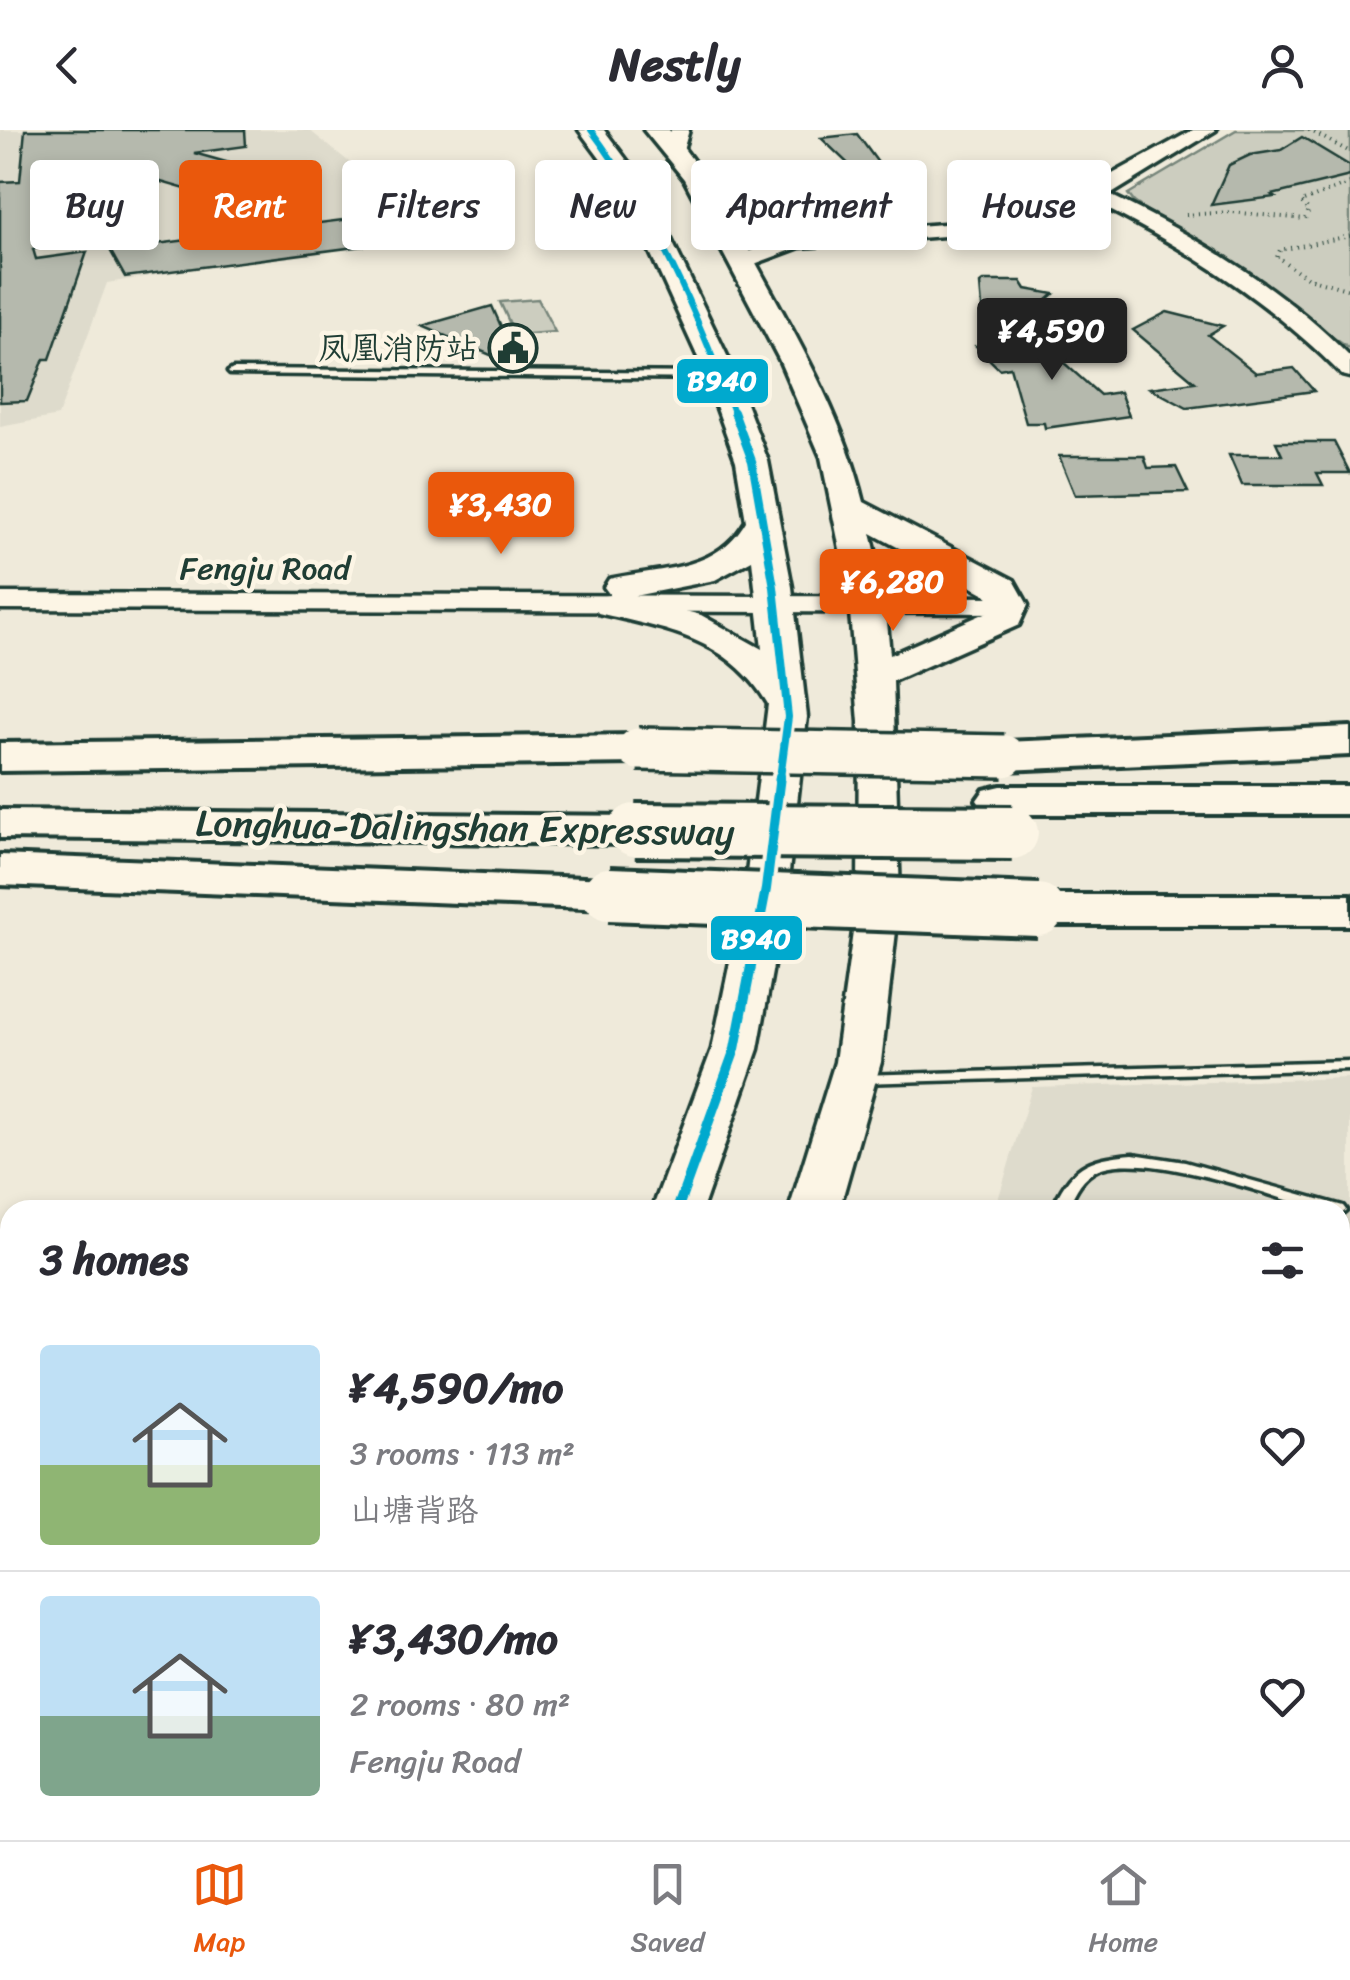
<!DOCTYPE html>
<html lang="en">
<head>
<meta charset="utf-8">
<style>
	:root { --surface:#fff; --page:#f2f2f3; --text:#2b2b33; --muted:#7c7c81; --line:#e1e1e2; --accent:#ea580c }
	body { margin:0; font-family:Sriracha,"LXGW WenKai TC",sans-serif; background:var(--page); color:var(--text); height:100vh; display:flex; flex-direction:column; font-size:38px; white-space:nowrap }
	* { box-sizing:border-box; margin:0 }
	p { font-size:32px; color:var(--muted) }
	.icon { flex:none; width:55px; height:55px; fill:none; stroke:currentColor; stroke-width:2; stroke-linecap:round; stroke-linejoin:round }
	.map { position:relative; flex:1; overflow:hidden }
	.details { position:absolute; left:0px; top:1070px; width:1350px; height:640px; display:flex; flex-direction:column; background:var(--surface); border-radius:30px 30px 0 0; box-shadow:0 5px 15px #0003 }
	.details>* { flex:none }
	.banner { position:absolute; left:30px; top:30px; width:1290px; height:90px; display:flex; gap:20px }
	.price { position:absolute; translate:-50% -85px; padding:0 22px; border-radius:10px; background:var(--accent); color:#fff; font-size:32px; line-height:65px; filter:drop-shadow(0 2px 5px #0008) }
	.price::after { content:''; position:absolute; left:50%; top:60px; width:30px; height:22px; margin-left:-15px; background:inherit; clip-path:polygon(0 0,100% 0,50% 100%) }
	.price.current { background:#222; color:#fff }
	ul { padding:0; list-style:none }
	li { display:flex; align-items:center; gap:30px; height:250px; padding:0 40px }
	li+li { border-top:2px solid var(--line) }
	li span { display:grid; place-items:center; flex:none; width:280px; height:200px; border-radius:10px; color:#555 }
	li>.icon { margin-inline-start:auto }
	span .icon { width:120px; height:120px; fill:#fffc; stroke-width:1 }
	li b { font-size:42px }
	h2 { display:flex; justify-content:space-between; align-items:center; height:120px; padding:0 40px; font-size:42px }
	.pill { padding:0 35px; border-radius:10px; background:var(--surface); box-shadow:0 5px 15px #0003; font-size:35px; line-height:90px }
	.pill.current { background:var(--accent); color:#fff }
	header { display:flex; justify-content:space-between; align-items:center; height:130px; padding:0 40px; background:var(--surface); font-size:45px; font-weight:700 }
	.tab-bar { display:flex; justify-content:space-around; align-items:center; height:140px; border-top:2px solid var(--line); background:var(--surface); font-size:28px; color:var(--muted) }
	.tab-bar a { display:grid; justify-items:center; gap:5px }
	.tab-bar .current { color:var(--accent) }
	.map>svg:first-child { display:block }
	.built { fill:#dedbcc }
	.green { fill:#cccdbf; stroke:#76857a; stroke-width:2.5 }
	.building { fill:#b5b9ad; stroke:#1f3d34; stroke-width:2.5 }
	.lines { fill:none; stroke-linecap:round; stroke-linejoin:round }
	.service-casing { stroke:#1f3d34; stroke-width:7 }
	.tertiary-casing { stroke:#1f3d34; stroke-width:7 }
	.primary-casing { stroke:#1f3d34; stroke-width:7 }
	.motorway-casing { stroke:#1f3d34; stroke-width:8 }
	.path { stroke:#1f3d34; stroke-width:4; stroke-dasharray:1 5; stroke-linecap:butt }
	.service { fill:#fcf5e5; fill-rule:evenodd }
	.tertiary { fill:#fcf5e5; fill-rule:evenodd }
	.primary { fill:#fcf5e5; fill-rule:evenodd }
	.motorway { fill:#fcf5e5; fill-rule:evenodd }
	.motorway-bridge-far1-casing { stroke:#1f3d34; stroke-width:48; stroke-linecap:butt }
	.motorway-bridge-casing { stroke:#1f3d34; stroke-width:60; stroke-linecap:butt }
	.motorway-bridge-far1 { stroke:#fcf5e5; stroke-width:41 }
	.motorway-bridge { stroke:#fcf5e5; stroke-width:52 }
	.bus-1-far2-casing { stroke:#fcf5e5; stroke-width:11 }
	.bus-1-far1-casing { stroke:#fcf5e5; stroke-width:14 }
	.bus-1-casing { stroke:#fcf5e5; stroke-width:18 }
	.bus-1-far2 { stroke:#00a9ce; stroke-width:6 }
	.bus-1-far1 { stroke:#00a9ce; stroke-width:8 }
	.bus-1 { stroke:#00a9ce; stroke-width:10 }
	.labels { text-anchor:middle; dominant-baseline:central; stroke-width:9; stroke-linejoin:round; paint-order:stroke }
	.far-poi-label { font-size:32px; fill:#1f3d34; stroke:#fcf5e5; text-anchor:end }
	.far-street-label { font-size:32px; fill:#1f3d34; stroke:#fcf5e5 }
	.street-label { font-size:38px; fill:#1f3d34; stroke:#fcf5e5 }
	.line-badge { stroke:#fcf5e5; stroke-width:4 }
	.badge-label { font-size:28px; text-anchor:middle; font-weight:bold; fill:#fff }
</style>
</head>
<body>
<header><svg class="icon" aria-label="back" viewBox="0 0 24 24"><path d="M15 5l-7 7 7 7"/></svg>Nestly<svg class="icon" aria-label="person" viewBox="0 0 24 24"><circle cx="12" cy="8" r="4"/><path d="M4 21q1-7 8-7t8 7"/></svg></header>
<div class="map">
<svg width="1350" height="1710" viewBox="0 0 1350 1710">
	<rect width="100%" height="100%" fill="#efeada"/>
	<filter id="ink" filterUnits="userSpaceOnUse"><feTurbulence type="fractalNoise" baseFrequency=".01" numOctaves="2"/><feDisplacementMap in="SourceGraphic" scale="20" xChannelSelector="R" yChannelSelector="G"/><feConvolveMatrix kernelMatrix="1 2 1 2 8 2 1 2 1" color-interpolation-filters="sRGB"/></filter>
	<g filter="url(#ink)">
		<!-- built -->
		<g class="built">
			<polygon points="0,0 309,0 353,35 399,107 107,153 58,286 0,297"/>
			<polygon points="1350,948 1350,1710 809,1710 812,1700 1340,1700 1340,1080 995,1080 1032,957"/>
		</g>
		<!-- green -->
		<g class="green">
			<polygon points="1236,0 1350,0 1350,219 1134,72 1128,64"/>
			<polygon points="538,169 555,202 515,205 500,172"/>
		</g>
		<!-- building -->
		<g class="building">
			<polygon points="25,0 245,0 246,16 194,23 251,39 192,61 106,36 79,102 33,119 36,129 87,122 50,229 44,229 27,271 0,272 0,52 20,51"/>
			<polygon points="857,4 887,45 917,84 876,86 848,47 861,46 821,8"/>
			<polygon points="1302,7 1350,36 1350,46 1272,65 1275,67 1211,75 1229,35 1250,25 1281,20"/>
			<polygon points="1032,29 1058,54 982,60 958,34"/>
			<polygon points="366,87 386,113 125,147 110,120"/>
			<polygon points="984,151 1021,151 1026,159 1054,164 1029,186 982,177 980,154"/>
			<polygon points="492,176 519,237 422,196"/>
			<polygon points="1167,182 1223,196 1208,205 1256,243 1294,238 1314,261 1187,278 1150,258 1195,252 1133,200"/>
			<polygon points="1094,201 1054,224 1100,265 1120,262 1129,286 1045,298 1044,293 1026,293 1010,237 999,239 976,216"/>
			<polygon points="1276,312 1334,312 1350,343 1317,343 1323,355 1242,355 1229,325 1282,325"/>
			<polygon points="1059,326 1144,326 1148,338 1176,337 1188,362 1075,365"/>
		</g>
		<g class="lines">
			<!-- service casing -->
			<g class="service-casing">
				<g id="service">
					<polygon points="233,239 720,243 725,246 720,249 230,244 228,242"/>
					<polygon points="1350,931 1350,939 859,953 852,949 859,945"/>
					<path d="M1133,1024L1185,1032L1343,1076L1346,1080L1340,1085V1080H1320C1271,1066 1136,1016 1093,1042C1079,1051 1073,1066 1067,1080H1051C1072,1036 1085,1028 1133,1024Z"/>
					<polygon points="1350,1342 1350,1373 1346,1381 1340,1383 1340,1352 1344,1343"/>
					<polygon points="1350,1689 1350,1710 1336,1710 1343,1692"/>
					<polygon points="874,1700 894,1700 892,1710 872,1710"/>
					<polygon points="1212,1700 1232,1700 1228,1710 1208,1710"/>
				</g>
			</g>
			<!-- tertiary casing -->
			<g class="tertiary-casing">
				<g id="tertiary">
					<polygon points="671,0 689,0 682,24 665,20"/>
					<path d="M1193,0H1216L1110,65C1196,106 1283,158 1350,227V247L1342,245C1272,173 1185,117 1094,72L958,105L800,117L741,139L733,138V128L779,110L722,100L712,94L722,88L804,104L958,93L1065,70Z"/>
					<polygon points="0,463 1010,467 1024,475 1010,483 0,479"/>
				</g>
			</g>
			<!-- primary casing -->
			<g class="primary-casing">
				<g id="primary">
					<path d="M579,0H604L644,53L731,234L768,331L792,457L807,587L787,759L758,919L702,1080H652L712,919L745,759L768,574C729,508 666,499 598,483L593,475L598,467L610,465L604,457L609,449C660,437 716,443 746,391L736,331L701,234L619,54ZM752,430L762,519L701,485L629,467L715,450Z"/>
					<path d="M644,0H669C710,48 738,100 768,155C806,224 845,294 864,372L1014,450L1028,475L1019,495L893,551L900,766L881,932L839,1080H789L835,932L858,766L859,592L848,458L821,327L779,229L684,49ZM871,403L987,465L990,481L890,525L884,458Z"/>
					<polygon points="272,1700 341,1700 336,1710 267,1710"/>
					<polygon points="469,1700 536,1700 531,1710 464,1710"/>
				</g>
			</g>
			<!-- motorway casing -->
			<g class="motorway-casing">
				<g id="motorway">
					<polygon points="1350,597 1350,625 1004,640 988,636 981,626 988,616 1004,612"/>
					<polygon points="638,605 654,609 661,619 654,629 638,633 0,641 0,613"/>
					<polygon points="1001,656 1350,656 1350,684 1001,684 984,680 977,670 984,660"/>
					<polygon points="0,680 635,686 652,690 659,700 652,710 635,714 0,708"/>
					<polygon points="0,725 609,749 627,753 634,764 627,775 609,779 0,755"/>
					<polygon points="1038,765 1350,765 1350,795 1038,795 1020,791 1013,780 1020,769"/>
				</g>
			</g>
			<!-- path -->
			<g class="path">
				<polyline points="1309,0 1350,22"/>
				<polyline points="1186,85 1231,82 1305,89 1309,80 1301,72 1350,53"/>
				<polyline points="1350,106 1280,120 1277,127 1308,148 1350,160"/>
			</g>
			<!-- service -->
			<use href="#service" class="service"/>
			<!-- tertiary -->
			<use href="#tertiary" class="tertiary"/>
			<!-- primary -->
			<use href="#primary" class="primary"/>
			<!-- motorway -->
			<use href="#motorway" class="motorway"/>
			<!-- motorway-bridge-far1 casing -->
			<g class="motorway-bridge-far1-casing">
				<polyline id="motorway-bridge-far1" points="638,619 1004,626"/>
			</g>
			<!-- motorway-bridge casing -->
			<g class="motorway-bridge-casing">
				<g id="motorway-bridge">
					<polyline points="635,700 1012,703"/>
					<polyline points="609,764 1038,780"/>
				</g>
			</g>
			<!-- motorway-bridge-far1 -->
			<use href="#motorway-bridge-far1" class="motorway-bridge-far1"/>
			<!-- motorway-bridge -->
			<use href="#motorway-bridge" class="motorway-bridge"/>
			<!-- bus-1-far2 casing -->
			<g class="bus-1-far2-casing">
				<path id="bus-1-far2" d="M591,0C654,84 698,186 735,285"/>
			</g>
			<!-- bus-1-far1 casing -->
			<g class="bus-1-far1-casing">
				<polyline id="bus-1-far1" points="734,282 752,331 774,457 788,587 780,648"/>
			</g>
			<!-- bus-1 casing -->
			<g class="bus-1-casing">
				<polyline id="bus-1" points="677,1080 735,919 766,759 780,646"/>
			</g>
			<!-- bus-1-far2 -->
			<use href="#bus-1-far2" class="bus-1-far2"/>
			<!-- bus-1-far1 -->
			<use href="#bus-1-far1" class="bus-1-far1"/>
			<!-- bus-1 -->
			<use href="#bus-1" class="bus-1"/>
		</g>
	</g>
	<!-- icons -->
	<defs>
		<g id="civic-ring" transform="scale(2.5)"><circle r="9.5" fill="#fcf5e5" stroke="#1f3d34" stroke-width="1.5"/><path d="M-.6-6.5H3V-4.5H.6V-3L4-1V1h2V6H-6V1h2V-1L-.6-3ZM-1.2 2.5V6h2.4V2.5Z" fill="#1f3d34"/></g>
	</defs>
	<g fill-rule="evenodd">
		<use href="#civic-ring" x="513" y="218"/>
	</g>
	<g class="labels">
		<!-- far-poi labels -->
		<g class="far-poi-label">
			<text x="478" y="218">凤凰消防站</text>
		</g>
		<!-- far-street labels -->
		<g class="far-street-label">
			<text x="265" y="438">Fengju Road</text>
		</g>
		<!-- street labels -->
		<g class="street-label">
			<text transform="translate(465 698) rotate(1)">Longhua-Dalingshan Expressway</text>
		</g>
	</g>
	<g class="line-badge">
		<rect x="675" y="227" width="95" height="48" rx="10" fill="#00a9ce"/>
		<rect x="709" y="784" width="95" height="48" rx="10" fill="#00a9ce"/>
	</g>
	<g class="badge-label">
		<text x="722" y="260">B940</text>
		<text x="756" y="818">B940</text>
	</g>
</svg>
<b class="price current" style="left:1052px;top:253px">¥4,590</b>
<b class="price" style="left:501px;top:427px">¥3,430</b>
<b class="price" style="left:893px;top:504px">¥6,280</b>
<div class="banner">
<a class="pill">Buy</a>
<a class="pill current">Rent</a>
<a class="pill">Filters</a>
<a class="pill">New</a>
<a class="pill">Apartment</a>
<a class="pill">House</a>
</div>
<section class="details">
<h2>3 homes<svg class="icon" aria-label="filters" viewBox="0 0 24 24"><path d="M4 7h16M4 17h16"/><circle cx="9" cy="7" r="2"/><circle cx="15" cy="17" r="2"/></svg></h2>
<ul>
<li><span style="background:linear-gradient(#bfe0f5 60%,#8fb573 0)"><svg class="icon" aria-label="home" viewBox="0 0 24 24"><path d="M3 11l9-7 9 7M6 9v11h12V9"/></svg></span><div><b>¥4,590/mo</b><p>3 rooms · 113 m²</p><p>山塘背路</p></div><svg class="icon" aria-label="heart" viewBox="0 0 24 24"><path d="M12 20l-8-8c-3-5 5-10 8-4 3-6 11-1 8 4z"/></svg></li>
<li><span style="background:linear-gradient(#bfe0f5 60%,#7fa58c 0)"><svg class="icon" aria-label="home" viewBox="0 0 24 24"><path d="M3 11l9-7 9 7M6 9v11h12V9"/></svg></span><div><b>¥3,430/mo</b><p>2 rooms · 80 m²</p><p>Fengju Road</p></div><svg class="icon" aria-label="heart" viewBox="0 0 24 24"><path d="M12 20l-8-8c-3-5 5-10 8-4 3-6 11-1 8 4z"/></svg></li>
</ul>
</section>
</div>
<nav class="tab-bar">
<a class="current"><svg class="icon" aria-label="map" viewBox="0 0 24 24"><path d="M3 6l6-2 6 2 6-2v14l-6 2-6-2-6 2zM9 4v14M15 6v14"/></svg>Map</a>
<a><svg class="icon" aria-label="saved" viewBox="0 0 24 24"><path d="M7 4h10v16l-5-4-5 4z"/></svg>Saved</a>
<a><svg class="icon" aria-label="home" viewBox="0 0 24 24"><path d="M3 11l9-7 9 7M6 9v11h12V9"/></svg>Home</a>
</nav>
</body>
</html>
